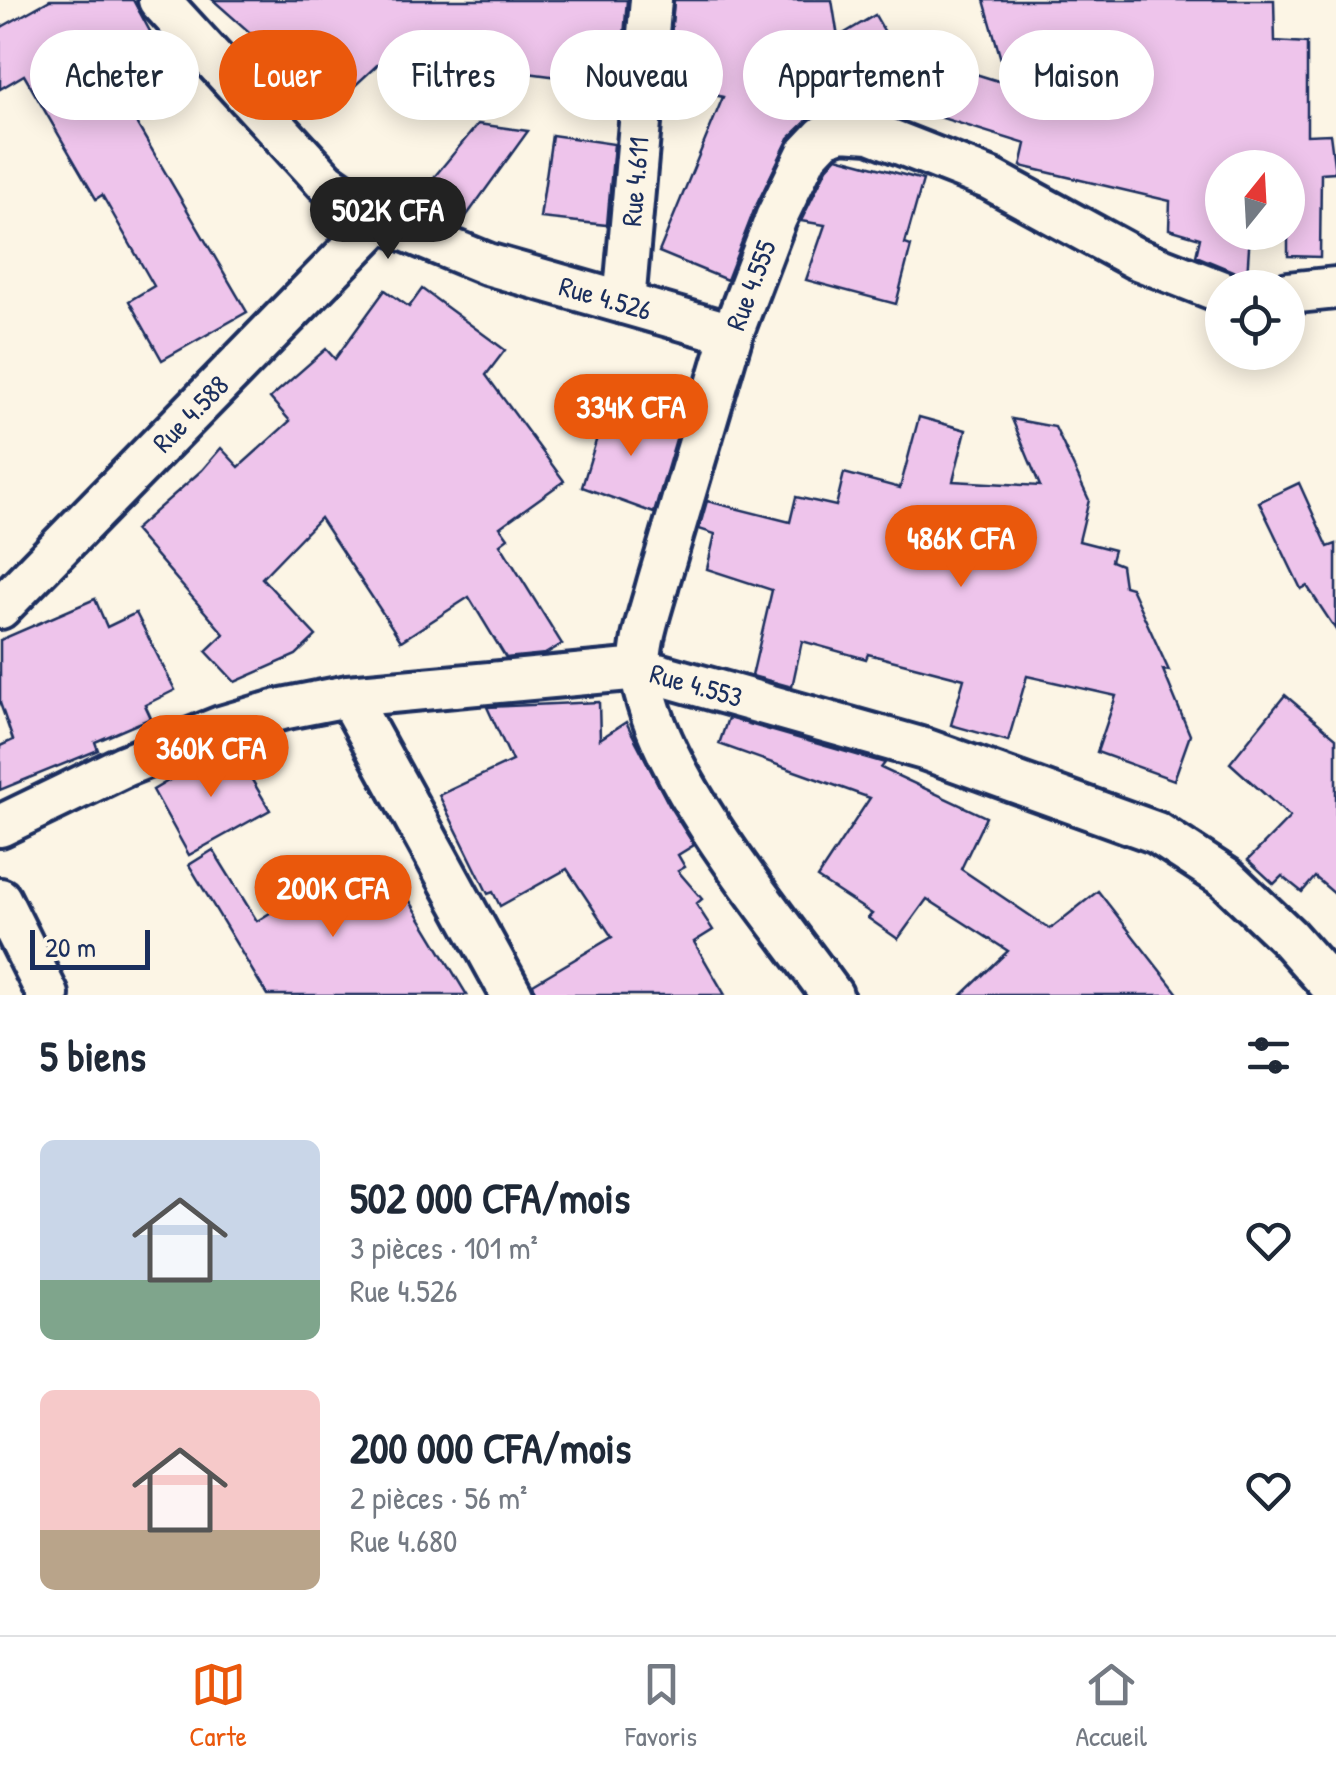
<!DOCTYPE html>
<html lang="fr">
<head>
<meta charset="utf-8">
<style>
	:root { --surface:#fff; --page:#f6f6f7; --text:#1f2937; --muted:#747a83; --line:#e0e1e3; --accent:#ea580c }
	body { margin:0; font-family:"Patrick Hand",sans-serif; background:var(--page); color:var(--text); height:100vh; display:flex; flex-direction:column; font-size:38px; white-space:nowrap }
	* { box-sizing:border-box; margin:0 }
	p { font-size:32px; color:var(--muted) }
	.icon { flex:none; width:55px; height:55px; fill:none; stroke:currentColor; stroke-width:2; stroke-linecap:round; stroke-linejoin:round }
	.map { position:relative; height:995px; overflow:hidden }
	.sheet { display:flex; flex-direction:column; background:var(--surface); flex:1 }
	.sheet>* { flex:none }
	.hud { position:absolute; left:30px; top:30px; width:1278px; height:90px; display:flex; gap:20px }
	.needle { width:65px; rotate:18deg }
	.controls { position:absolute; left:1205px; top:150px; display:grid; gap:20px }
	.controls a { display:grid; place-items:center; width:100px; height:100px; border-radius:50%; background:var(--surface); box-shadow:0 5px 25px #0003; font-size:50px }
	.scale { position:absolute; left:30px; bottom:25px; width:120px; box-sizing:border-box; padding-left:10px; border:5px solid #1b2f5e; border-top:0; font-size:28px; line-height:35px; white-space:nowrap; color:#1b2f5e; -webkit-text-stroke:8px #fcf5e5; paint-order:stroke }
	.price { position:absolute; translate:-50% -85px; padding:0 22px; border-radius:35px; background:var(--accent); color:#fff; font-size:32px; line-height:65px; filter:drop-shadow(0 2px 5px #0008) }
	.price::after { content:''; position:absolute; left:50%; top:60px; width:30px; height:22px; margin-left:-15px; background:inherit; clip-path:polygon(0 0,100% 0,50% 100%) }
	.price.active { background:#222; color:#fff }
	ul { padding:0; list-style:none }
	li { display:flex; align-items:center; gap:30px; height:250px; padding:0 40px }
	li span { display:grid; place-items:center; flex:none; width:280px; height:200px; border-radius:15px; color:#555 }
	li>.icon { margin-inline-start:auto }
	span .icon { width:120px; height:120px; fill:#fffc; stroke-width:1 }
	li b { font-size:42px }
	h2 { display:flex; justify-content:space-between; align-items:center; height:120px; padding:0 40px; font-size:42px }
	.pill { padding:0 35px; border-radius:45px; background:var(--surface); box-shadow:0 5px 25px #0003; font-size:35px; line-height:90px }
	.pill.active { background:var(--accent); color:#fff }
	.dock { display:flex; justify-content:space-around; align-items:center; height:140px; border-top:2px solid var(--line); background:var(--surface); font-size:28px; color:var(--muted) }
	.dock a { display:grid; justify-items:center; gap:5px }
	.dock .active { color:var(--accent) }
	.map>svg:first-child { display:block }
	.building { fill:#eec4eb; stroke:#1b2f5e; stroke-width:2.5 }
	.lines { fill:none; stroke-linecap:round; stroke-linejoin:round }
	.minor-casing { stroke:#1b2f5e; stroke-width:48 }
	.minor { stroke:#fcf5e5; stroke-width:40 }
	.labels { text-anchor:middle; dominant-baseline:central; stroke-width:8; stroke-linejoin:round; paint-order:stroke }
	.street-label { font-size:28px; fill:#1b2f5e; stroke:#fcf5e5 }
</style>
</head>
<body>
<div class="map">
<svg width="1336" height="995" viewBox="0 0 1336 995">
	<rect width="100%" height="100%" fill="#fcf5e5"/>
	<filter id="ink" filterUnits="userSpaceOnUse"><feTurbulence type="fractalNoise" baseFrequency=".01" numOctaves="2"/><feDisplacementMap in="SourceGraphic" scale="20" xChannelSelector="R" yChannelSelector="G"/><feConvolveMatrix kernelMatrix="1 2 1 2 8 2 1 2 1" color-interpolation-filters="sRGB"/></filter>
	<g filter="url(#ink)">
		<!-- building -->
		<g class="building">
			<polygon points="50,0 133,0 159,48 155,52 162,61 152,68 166,85 131,114 247,312 162,360 129,301 154,286 102,195 96,199 24,75 0,89 0,28"/>
			<polygon points="213,0 627,0 620,85 420,59 411,52 404,63 390,53 333,106"/>
			<polygon points="674,0 832,0 838,37 875,15 898,55 820,100 811,117 789,138 755,208 727,280 659,252 723,97 667,85"/>
			<polygon points="984,0 1274,0 1275,41 1307,43 1307,135 1330,134 1335,172 1321,173 1320,257 1288,256 1288,168 1222,168 1222,232 1250,232 1247,277 1196,256 1200,238 1169,229 1170,201 1021,166 1026,144 894,103 908,53 1008,84"/>
			<polygon points="478,124 528,131 465,218 425,188"/>
			<polygon points="552,135 614,144 607,225 540,218"/>
			<polygon points="837,157 923,180 905,244 911,246 896,304 806,280 825,225 801,221 827,168"/>
			<polygon points="422,289 505,350 486,375 564,481 500,527 508,538 500,544 562,644 545,654 506,658 469,597 401,641 320,518 262,578 316,636 296,655 235,682 206,651 224,634 134,530 202,470 221,448 239,467 290,421 270,398 326,349 335,359 385,290 409,307"/>
			<polygon points="606,408 679,429 654,513 582,487"/>
			<polygon points="919,417 966,430 953,481 1040,486 1012,419 1055,427 1089,500 1079,541 1114,550 1111,561 1121,565 1124,586 1131,588 1169,671 1163,670 1190,735 1174,780 1097,752 1116,696 1027,676 1008,741 951,725 964,679 868,654 866,659 802,641 792,687 752,676 772,590 707,569 715,534 699,529 707,501 790,522 796,497 836,506 844,473 900,488"/>
			<polygon points="1299,483 1328,547 1336,544 1336,630 1307,586 1301,589 1259,502"/>
			<polygon points="95,599 107,627 136,613 175,690 145,705 151,718 95,742 98,750 0,790 0,746 13,740 0,703 0,640"/>
			<polygon points="1285,695 1336,738 1336,895 1315,877 1302,892 1282,876 1274,884 1248,860 1290,817 1230,763"/>
			<polygon points="599,702 600,739 626,722 671,809 694,845 678,855 685,867 678,871 702,899 696,904 713,930 694,942 725,995 536,995 533,984 612,937 567,869 500,906 493,892 488,894 439,795 512,761 487,707"/>
			<polygon points="728,718 885,763 881,768 986,817 961,869 1050,929 1098,891 1179,995 962,995 1008,951 927,899 898,939 868,918 872,914 817,878 870,798 719,744"/>
			<polygon points="233,748 270,810 189,855 153,790 207,758"/>
			<polygon points="213,850 257,921 332,874 351,905 396,878 467,995 267,995 189,865"/>
		</g>
		<g class="lines">
			<!-- minor casing -->
			<g class="minor-casing">
				<g id="minor">
					<path id="s1" d="M159,0L326,182L380,220L487,264L732,334"/>
					<polyline points="1288,293 1336,288"/>
					<path id="s2" d="M624,303L651,0"/>
					<path id="s3" d="M0,608L380,220"/>
					<polyline points="348,696 512,995"/>
					<path id="s4" d="M0,826L124,766L221,727L282,709L348,696L640,669L924,749L1157,833L1226,878L1288,937L1336,991"/>
					<polyline points="0,899 48,995"/>
					<path id="s5" d="M832,995C771,910 656,776 641,673C637,645 651,610 658,583L732,334L776,218L807,154L824,136L842,130L870,132L990,179L1135,258L1222,292"/>
				</g>
			</g>
			<!-- minor -->
			<use href="#minor" class="minor"/>
		</g>
	</g>
	<g class="labels">
		<!-- street labels -->
		<g class="street-label">
			<text stroke="none"><textPath href="#s2" startOffset="122">Rue 4.611</textPath></text>
			<text stroke="none"><textPath href="#s5" startOffset="782">Rue 4.555</textPath></text>
			<text stroke="none"><textPath href="#s1" startOffset="552">Rue 4.526</textPath></text>
			<text stroke="none"><textPath href="#s3" startOffset="272">Rue 4.588</textPath></text>
			<text stroke="none"><textPath href="#s4" startOffset="725">Rue 4.553</textPath></text>
		</g>
	</g>
</svg>
<div class="controls">
<a><svg class="needle" viewBox="-14 -14 28 28"><path d="M0-13l5 13h-10z" fill="#e53935"/><path d="M0 13l5-13h-10z" fill="#747a83"/></svg></a>
<a><svg class="icon" aria-label="locate" viewBox="0 0 24 24"><circle cx="12" cy="12" r="6"/><path d="M12 2v4M12 18v4M2 12h4M18 12h4"/></svg></a>
</div>
<div class="scale">20 m</div>
<b class="price active" style="left:388px;top:262px">502K CFA</b>
<b class="price" style="left:631px;top:459px">334K CFA</b>
<b class="price" style="left:961px;top:590px">486K CFA</b>
<b class="price" style="left:211px;top:800px">360K CFA</b>
<b class="price" style="left:333px;top:940px">200K CFA</b>
<div class="hud">
<a class="pill">Acheter</a>
<a class="pill active">Louer</a>
<a class="pill">Filtres</a>
<a class="pill">Nouveau</a>
<a class="pill">Appartement</a>
<a class="pill">Maison</a>
</div>
</div>
<section class="sheet">
<h2>5 biens<svg class="icon" aria-label="filters" viewBox="0 0 24 24"><path d="M4 7h16M4 17h16"/><circle cx="9" cy="7" r="2"/><circle cx="15" cy="17" r="2"/></svg></h2>
<ul>
<li><span style="background:linear-gradient(#c9d6e8 70%,#7fa58c 0)"><svg class="icon" aria-label="home" viewBox="0 0 24 24"><path d="M3 11l9-7 9 7M6 9v11h12V9"/></svg></span><div><b>502 000 CFA/mois</b><p>3 pièces · 101 m²</p><p>Rue 4.526</p></div><svg class="icon" aria-label="heart" viewBox="0 0 24 24"><path d="M12 20l-8-8c-3-5 5-10 8-4 3-6 11-1 8 4z"/></svg></li>
<li><span style="background:linear-gradient(#f6c9c9 70%,#b9a48a 0)"><svg class="icon" aria-label="home" viewBox="0 0 24 24"><path d="M3 11l9-7 9 7M6 9v11h12V9"/></svg></span><div><b>200 000 CFA/mois</b><p>2 pièces · 56 m²</p><p>Rue 4.680</p></div><svg class="icon" aria-label="heart" viewBox="0 0 24 24"><path d="M12 20l-8-8c-3-5 5-10 8-4 3-6 11-1 8 4z"/></svg></li>
</ul>
</section>
<nav class="dock">
<a class="active"><svg class="icon" aria-label="map" viewBox="0 0 24 24"><path d="M3 6l6-2 6 2 6-2v14l-6 2-6-2-6 2zM9 4v14M15 6v14"/></svg>Carte</a>
<a><svg class="icon" aria-label="saved" viewBox="0 0 24 24"><path d="M7 4h10v16l-5-4-5 4z"/></svg>Favoris</a>
<a><svg class="icon" aria-label="home" viewBox="0 0 24 24"><path d="M3 11l9-7 9 7M6 9v11h12V9"/></svg>Accueil</a>
</nav>
</body>
</html>
